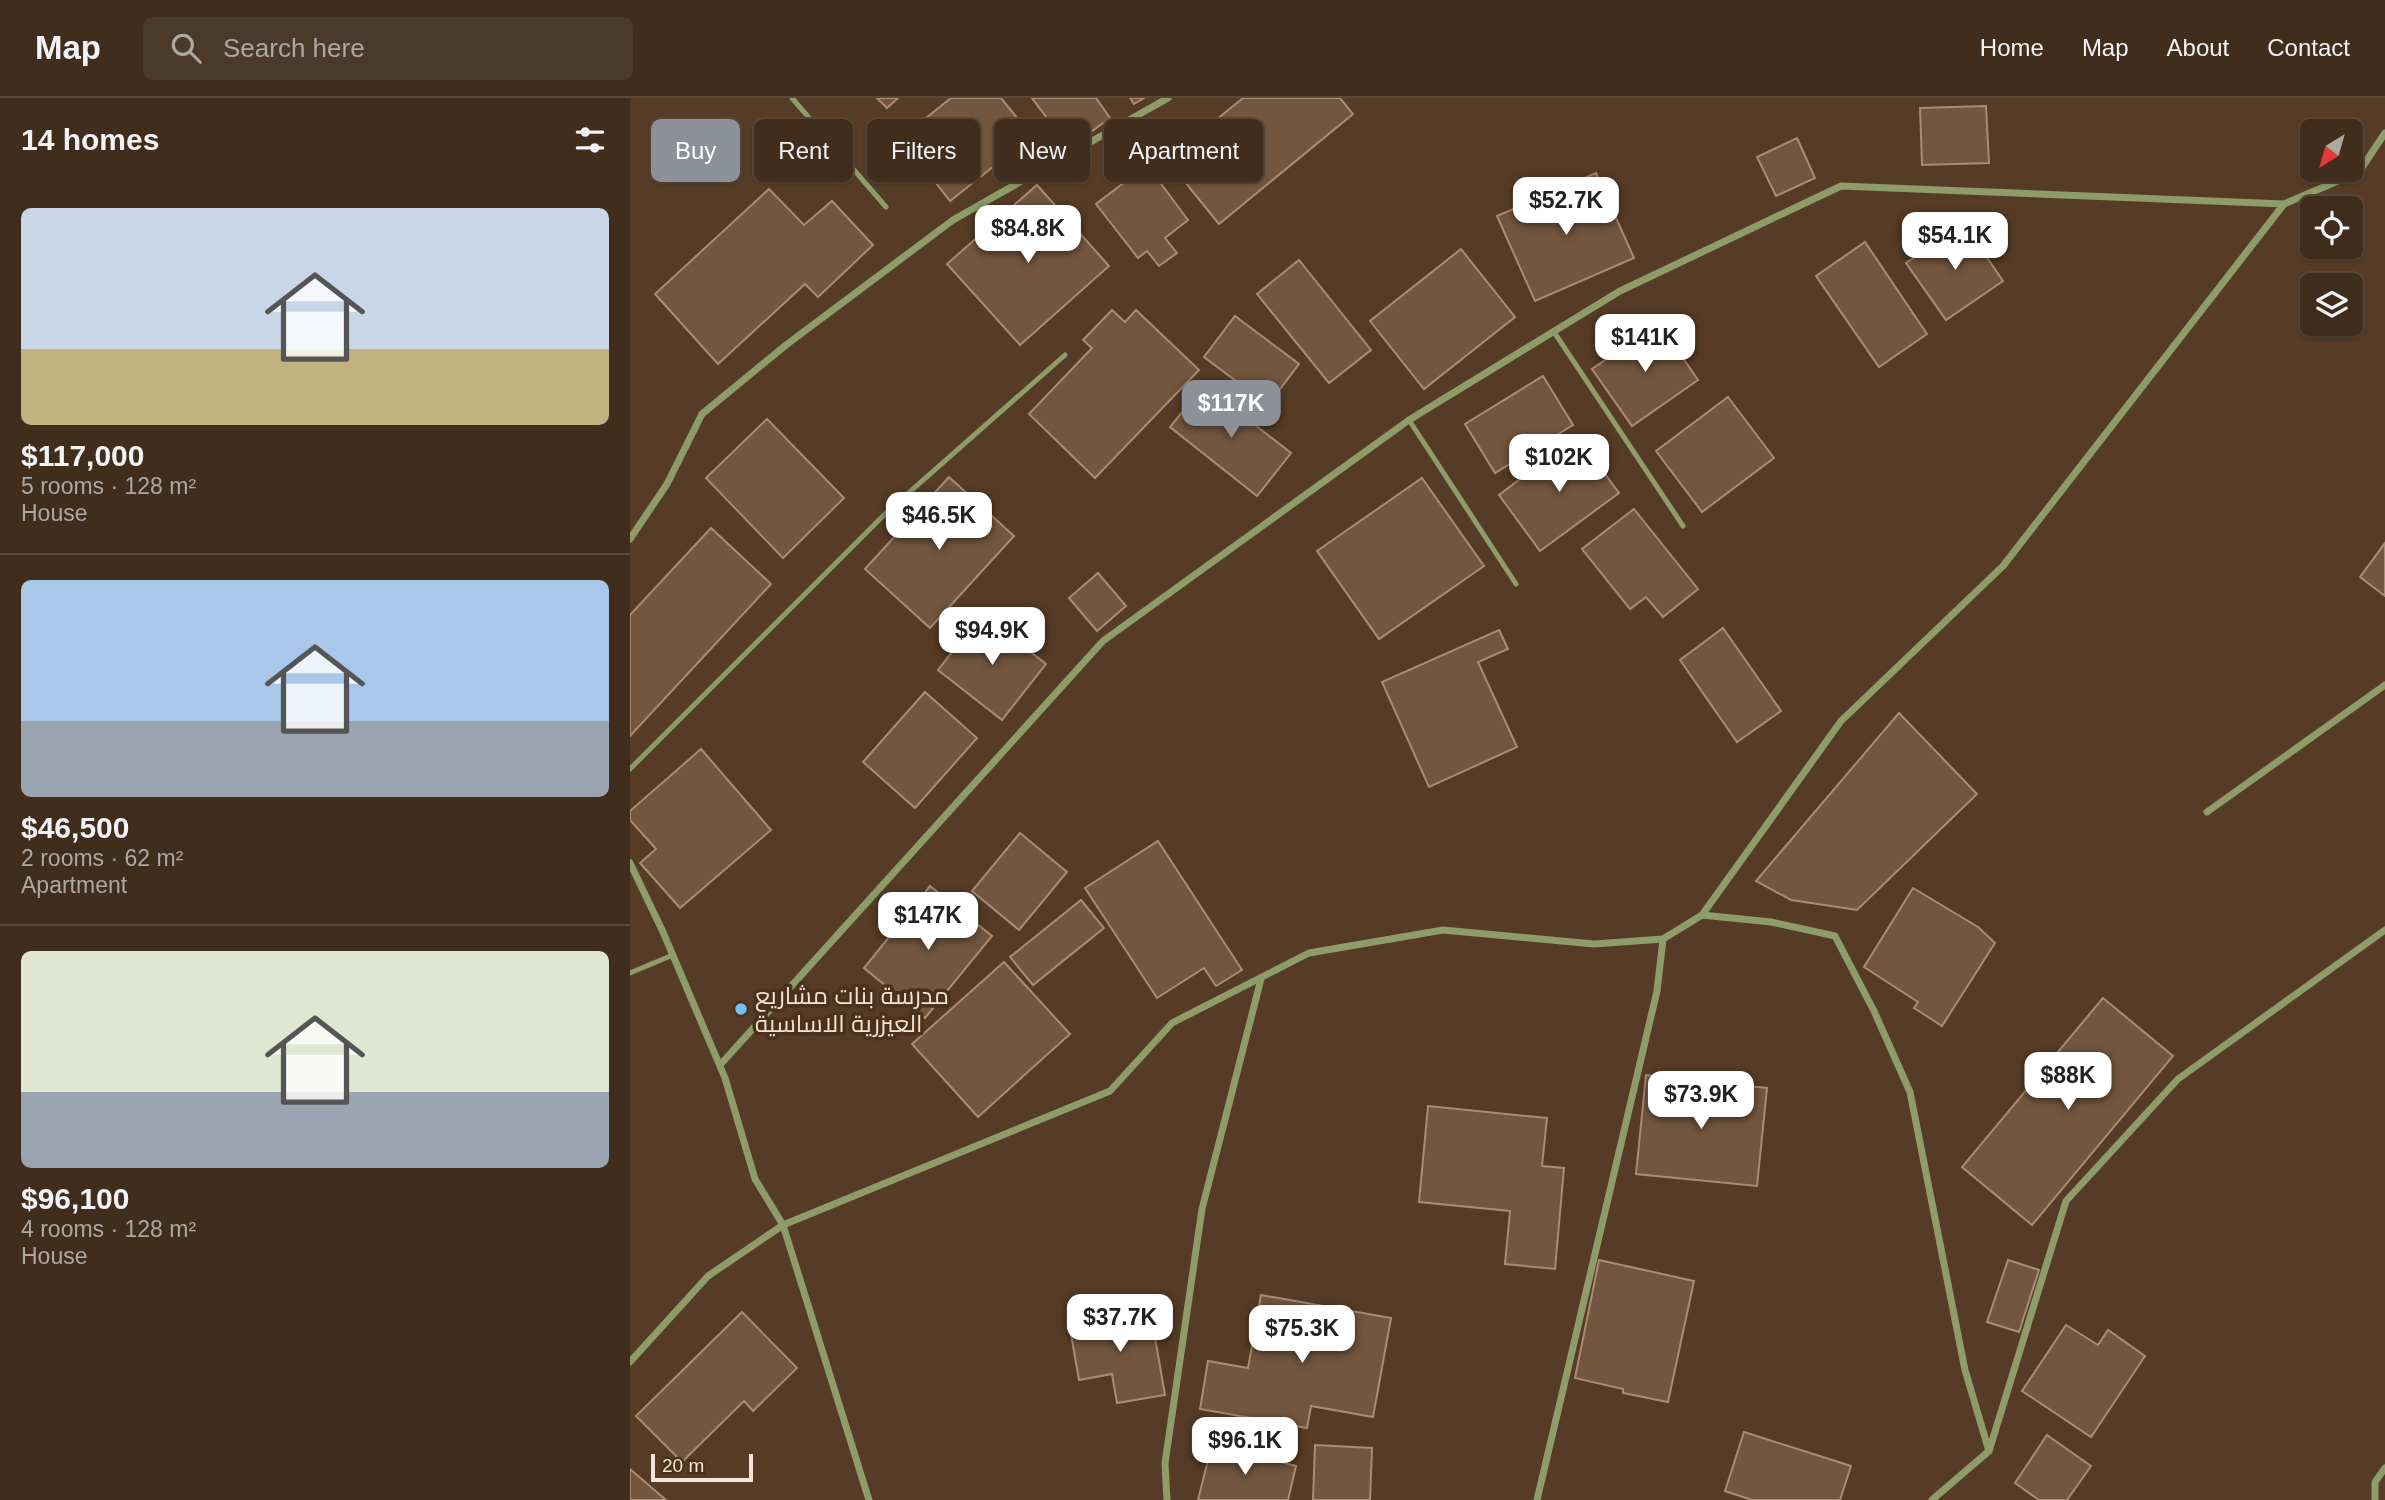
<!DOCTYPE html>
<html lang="en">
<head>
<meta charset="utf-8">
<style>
	:root { --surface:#402d1c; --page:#4b3929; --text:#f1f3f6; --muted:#aea8a3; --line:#59493b; --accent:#8c9099 }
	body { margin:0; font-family:Helvetica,Cairo,sans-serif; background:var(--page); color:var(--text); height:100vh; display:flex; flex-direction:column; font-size:26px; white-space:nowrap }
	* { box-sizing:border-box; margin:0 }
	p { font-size:23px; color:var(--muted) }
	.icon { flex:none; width:38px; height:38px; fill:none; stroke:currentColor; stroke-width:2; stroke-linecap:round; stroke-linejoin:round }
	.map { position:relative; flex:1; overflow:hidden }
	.drawer { display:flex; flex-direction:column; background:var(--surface); width:630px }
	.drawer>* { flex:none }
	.top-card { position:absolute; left:21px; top:21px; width:665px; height:63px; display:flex; gap:14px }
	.needle { width:46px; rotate:217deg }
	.fabs { position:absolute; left:1670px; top:21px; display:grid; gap:14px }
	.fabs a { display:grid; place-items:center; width:63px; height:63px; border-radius:10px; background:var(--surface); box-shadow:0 2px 5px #0004,0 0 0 2px var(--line); font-size:35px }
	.scale { position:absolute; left:21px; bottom:18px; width:102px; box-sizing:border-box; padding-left:7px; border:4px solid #f4e3d6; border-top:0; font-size:19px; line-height:24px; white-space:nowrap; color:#f4e3d6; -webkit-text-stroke:5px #4b321c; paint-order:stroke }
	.price { position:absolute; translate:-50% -60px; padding:0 16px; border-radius:14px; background:#fff; color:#222; font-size:23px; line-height:46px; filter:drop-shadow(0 2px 4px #0008) }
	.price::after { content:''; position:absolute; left:50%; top:42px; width:21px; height:16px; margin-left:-10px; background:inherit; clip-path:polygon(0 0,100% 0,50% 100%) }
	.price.selected { background:var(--accent); color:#fff }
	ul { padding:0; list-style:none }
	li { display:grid; align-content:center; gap:14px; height:371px; padding:0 21px }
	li+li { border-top:2px solid var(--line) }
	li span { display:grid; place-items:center; height:217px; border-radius:10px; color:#555 }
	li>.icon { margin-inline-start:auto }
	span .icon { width:126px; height:126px; fill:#fffc; stroke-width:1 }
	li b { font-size:30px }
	h2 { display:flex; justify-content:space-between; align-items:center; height:84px; padding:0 21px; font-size:30px }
	.pill { padding:0 24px; border-radius:10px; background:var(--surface); box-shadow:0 2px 5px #0004,0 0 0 2px var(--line); font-size:24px; line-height:63px }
	.pill.selected { background:var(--accent); color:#fff }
	header { display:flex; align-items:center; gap:42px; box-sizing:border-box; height:98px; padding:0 35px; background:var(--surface); border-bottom:2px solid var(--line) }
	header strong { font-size:33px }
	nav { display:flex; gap:38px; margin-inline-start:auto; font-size:24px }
	.search { width:490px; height:63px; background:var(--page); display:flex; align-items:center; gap:18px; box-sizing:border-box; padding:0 24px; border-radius:10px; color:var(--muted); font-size:26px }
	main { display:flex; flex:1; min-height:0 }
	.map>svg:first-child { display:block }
	.building { fill:#72563f; stroke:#aa8c74; stroke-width:2 }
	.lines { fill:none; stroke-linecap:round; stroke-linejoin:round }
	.service { stroke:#8e9c69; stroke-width:5 }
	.minor { stroke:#8e9c69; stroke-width:7 }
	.poi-dot { fill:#74c0f6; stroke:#4b321c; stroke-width:2.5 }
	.labels { text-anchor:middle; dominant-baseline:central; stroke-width:7; stroke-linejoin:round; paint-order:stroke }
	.poi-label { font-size:24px; fill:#f4e3d6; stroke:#4b321c; text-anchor:start }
</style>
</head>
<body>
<header>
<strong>Map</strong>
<div class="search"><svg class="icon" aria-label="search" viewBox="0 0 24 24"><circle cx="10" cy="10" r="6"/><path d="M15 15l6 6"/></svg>Search here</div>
<nav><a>Home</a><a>Map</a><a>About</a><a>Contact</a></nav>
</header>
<main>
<section class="drawer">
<h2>14 homes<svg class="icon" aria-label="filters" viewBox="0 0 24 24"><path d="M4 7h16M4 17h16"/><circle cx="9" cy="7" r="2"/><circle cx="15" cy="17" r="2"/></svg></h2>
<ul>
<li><span style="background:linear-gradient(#c9d6e8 65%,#c2b280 0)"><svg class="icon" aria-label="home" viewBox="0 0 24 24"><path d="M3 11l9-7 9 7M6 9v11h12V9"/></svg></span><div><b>$117,000</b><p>5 rooms · 128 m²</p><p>House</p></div></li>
<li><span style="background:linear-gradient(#a9c7e8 65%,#9aa5b1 0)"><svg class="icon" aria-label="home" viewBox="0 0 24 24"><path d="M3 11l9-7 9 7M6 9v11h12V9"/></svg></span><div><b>$46,500</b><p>2 rooms · 62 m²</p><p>Apartment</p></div></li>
<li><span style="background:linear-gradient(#dfe7d0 65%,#9aa5b1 0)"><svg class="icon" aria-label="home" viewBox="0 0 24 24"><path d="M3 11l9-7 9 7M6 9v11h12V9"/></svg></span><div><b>$96,100</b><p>4 rooms · 128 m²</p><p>House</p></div></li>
</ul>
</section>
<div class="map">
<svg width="1755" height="1402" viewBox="0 0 1755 1402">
	<rect width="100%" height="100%" fill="#563c26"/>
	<!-- building -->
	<g class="building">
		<polygon points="247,0 268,0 257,10"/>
		<polygon points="321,0 371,0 402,38 320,103 271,40"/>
		<polygon points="402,0 466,0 480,20 439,50"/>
		<polygon points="500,0 514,0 504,6"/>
		<polygon points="613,0 710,0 723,16 589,126 537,62"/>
		<polygon points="1356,8 1359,65 1292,67 1290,10"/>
		<polygon points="1167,40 1185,80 1146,98 1127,59"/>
		<polygon points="517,67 558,122 535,140 547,155 529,168 517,153 508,160 466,106"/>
		<polygon points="966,75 1004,160 905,203 867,118"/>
		<polygon points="407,87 479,168 390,247 317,166"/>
		<polygon points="139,91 174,127 202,103 243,147 188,199 175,186 88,266 25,196"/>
		<polygon points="1334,126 1373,183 1316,222 1276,165"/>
		<polygon points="1235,144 1297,236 1249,269 1186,178"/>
		<polygon points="831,151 885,219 794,291 740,223"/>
		<polygon points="669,162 741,252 699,285 627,196"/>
		<polygon points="482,212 495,224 506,212 569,272 465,380 399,316 462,250 453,242"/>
		<polygon points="605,218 669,266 638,307 574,259"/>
		<polygon points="1029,225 1068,282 1002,328 962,271"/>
		<polygon points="913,278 943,327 865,375 835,326"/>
		<polygon points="574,287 661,355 627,398 540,329"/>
		<polygon points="1098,299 1144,360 1072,414 1026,353"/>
		<polygon points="137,321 214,400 153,460 76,380"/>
		<polygon points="947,338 989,395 910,453 869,397"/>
		<polygon points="319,379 384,438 300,530 235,471"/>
		<polygon points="792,380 854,468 749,541 687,453"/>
		<polygon points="1004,411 1068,491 1033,519 1016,499 1000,511 952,451"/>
		<polygon points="81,430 141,486 0,638 0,517"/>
		<polygon points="1755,445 1755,498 1730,479"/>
		<polygon points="468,475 496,508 467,533 439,500"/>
		<polygon points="352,516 416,566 372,622 308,572"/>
		<polygon points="1093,530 1151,613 1107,644 1050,562"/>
		<polygon points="869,532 878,551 848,564 887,649 799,689 752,584"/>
		<polygon points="295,594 347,640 285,710 233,664"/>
		<polygon points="1269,615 1347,696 1227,812 1161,802 1126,783"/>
		<polygon points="71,651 141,732 50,810 10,765 26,751 0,722 0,713"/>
		<polygon points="390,735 437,774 389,832 342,793"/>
		<polygon points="528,743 612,872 586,888 574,870 527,900 455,790"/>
		<polygon points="300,788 362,838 295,920 234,870"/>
		<polygon points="1283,790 1348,829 1365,845 1312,928 1284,910 1288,904 1234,869"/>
		<polygon points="451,802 474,830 403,887 380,859"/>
		<polygon points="374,864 440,936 348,1019 282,946"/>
		<polygon points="1473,900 1543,958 1402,1127 1332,1069"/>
		<polygon points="1016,977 1137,990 1127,1088 1006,1076"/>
		<polygon points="798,1008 917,1020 912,1068 934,1070 925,1171 875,1166 880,1113 789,1104"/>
		<polygon points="969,1162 1064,1183 1038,1304 993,1295 993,1291 945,1280"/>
		<polygon points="1378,1162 1409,1172 1389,1234 1357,1224"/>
		<polygon points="631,1197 761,1220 743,1319 681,1308 677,1330 570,1311 578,1263 618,1270"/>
		<polygon points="520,1211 535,1297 487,1305 482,1276 449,1282 439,1225"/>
		<polygon points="112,1214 167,1270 123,1313 114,1303 52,1364 6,1318"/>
		<polygon points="1436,1227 1468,1247 1478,1232 1515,1258 1461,1339 1392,1293"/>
		<polygon points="1114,1334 1221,1368 1210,1402 1122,1402 1095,1393"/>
		<polygon points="1417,1337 1461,1368 1437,1402 1409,1402 1385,1385"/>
		<polygon points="582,1346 666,1368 658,1402 568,1402"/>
		<polygon points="685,1347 742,1350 740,1402 683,1402"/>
		<polygon points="0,1371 36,1402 0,1402"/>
	</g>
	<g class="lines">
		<!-- service -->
		<g class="service">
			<polyline points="162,0 256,109"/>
			<polyline points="924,234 1053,428"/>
			<polyline points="779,322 886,486"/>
			<polyline points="0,671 257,414 435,257"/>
			<polyline points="0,875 43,857"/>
		</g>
		<!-- minor -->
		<g class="minor">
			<polyline points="0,441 37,386 72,316 156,247 323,122 538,0"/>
			<polyline points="1577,714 1755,587"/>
			<polyline points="0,765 33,834 95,980 125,1081 153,1127 239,1402"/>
			<polyline points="1072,817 1211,623 1373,468 1654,106"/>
			<polyline points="90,967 473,543 779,322 990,193 1211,88 1654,106 1729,74 1755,35"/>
			<polyline points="0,1264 78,1178 153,1127 480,993 542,925 679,855 813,832 964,846 1033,841 1072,817 1141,824 1205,838 1244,913 1280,994 1335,1272 1359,1353"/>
			<polyline points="537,1402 535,1365 572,1111 631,881"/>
			<polyline points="907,1402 1027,893 1033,841"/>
			<polyline points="1302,1402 1359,1353 1436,1103 1548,981 1755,832"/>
			<polyline points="1745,1402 1745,1384 1755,1370"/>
		</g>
	</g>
	<!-- markers -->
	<circle class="poi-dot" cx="111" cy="911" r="7"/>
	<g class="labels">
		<!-- poi labels -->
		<g class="poi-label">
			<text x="125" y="897">مدرسة بنات مشاريع<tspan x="125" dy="28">العيزرية الاساسية</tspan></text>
		</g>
	</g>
</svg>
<div class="fabs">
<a><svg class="needle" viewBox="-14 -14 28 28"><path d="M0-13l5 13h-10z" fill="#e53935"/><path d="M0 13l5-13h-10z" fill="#aea8a3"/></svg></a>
<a><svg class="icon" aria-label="locate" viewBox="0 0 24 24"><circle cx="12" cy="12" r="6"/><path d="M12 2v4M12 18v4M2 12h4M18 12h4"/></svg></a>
<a><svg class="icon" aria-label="layers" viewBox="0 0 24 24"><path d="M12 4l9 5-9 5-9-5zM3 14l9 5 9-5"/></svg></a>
</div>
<div class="scale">20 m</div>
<b class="price" style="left:936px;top:139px">$52.7K</b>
<b class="price" style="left:398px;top:167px">$84.8K</b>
<b class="price" style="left:1325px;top:174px">$54.1K</b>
<b class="price" style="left:1015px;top:276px">$141K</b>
<b class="price selected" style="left:601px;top:342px">$117K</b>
<b class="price" style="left:929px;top:396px">$102K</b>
<b class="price" style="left:309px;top:454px">$46.5K</b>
<b class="price" style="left:362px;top:569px">$94.9K</b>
<b class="price" style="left:298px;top:854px">$147K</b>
<b class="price" style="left:1438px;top:1014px">$88K</b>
<b class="price" style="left:1071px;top:1033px">$73.9K</b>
<b class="price" style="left:490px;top:1256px">$37.7K</b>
<b class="price" style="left:672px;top:1267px">$75.3K</b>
<b class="price" style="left:615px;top:1379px">$96.1K</b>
<div class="top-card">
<a class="pill selected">Buy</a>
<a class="pill">Rent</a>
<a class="pill">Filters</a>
<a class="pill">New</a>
<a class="pill">Apartment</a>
</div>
</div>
</main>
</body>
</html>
